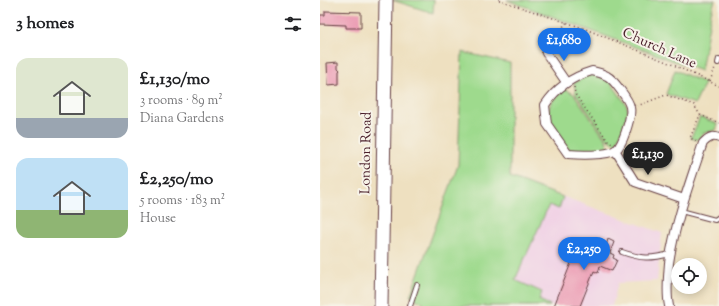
<!DOCTYPE html>
<html lang="en">
<head>
<meta charset="utf-8">
<style>
	:root { --surface:#fff; --page:#f2f2f2; --text:#202124; --muted:#757577; --accent:#1a73e8 }
	body { margin:0; font-family:"Sorts Mill Goudy",serif; background:var(--page); color:var(--text); height:100vh; display:flex; flex-direction:column; font-size:15px; white-space:nowrap }
	* { box-sizing:border-box; margin:0 }
	p { font-size:13px; color:var(--muted) }
	.icon { flex:none; width:22px; height:22px; fill:none; stroke:currentColor; stroke-width:2; stroke-linecap:round; stroke-linejoin:round }
	.map { position:relative; flex:1; overflow:hidden }
	.drawer { display:flex; flex-direction:column; background:var(--surface); width:320px }
	.drawer>* { flex:none }
	.buttons { position:absolute; left:351px; top:258px; display:grid; gap:8px }
	.buttons a { display:grid; place-items:center; width:36px; height:36px; border-radius:50%; background:var(--surface); box-shadow:0 2px 10px #0003; font-size:20px }
	.price { position:absolute; translate:-50% -34px; padding:0 9px; border-radius:14px; background:var(--accent); color:#fff; font-size:13px; line-height:26px; filter:drop-shadow(0 1px 2px #0008) }
	.price::after { content:''; position:absolute; left:50%; top:24px; width:12px; height:9px; margin-left:-6px; background:inherit; clip-path:polygon(0 0,100% 0,50% 100%) }
	.price.active { background:#222; color:#fff }
	ul { padding:0; list-style:none }
	li { display:flex; align-items:center; gap:12px; height:100px; padding:0 16px }
	li span { display:grid; place-items:center; flex:none; width:112px; height:80px; border-radius:12px; color:#555 }
	li>.icon { margin-inline-start:auto }
	span .icon { width:48px; height:48px; fill:#fffc; stroke-width:1 }
	li b { font-size:17px }
	h2 { display:flex; justify-content:space-between; align-items:center; height:48px; padding:0 16px; font-size:17px }
	main { display:flex; flex:1; min-height:0 }
	.map>svg:first-child { display:block }
	.built { fill:#f0d0e5 }
	.green { fill:#9eda8d; stroke:#747c5c }
	.building { fill:#eb97b1 }
	.lines { fill:none; stroke-linecap:round; stroke-linejoin:round }
	.service-casing { stroke:#633c41; stroke-width:6 }
	.minor-casing { stroke:#633c41; stroke-width:10 }
	.primary-casing { stroke:#633c41; stroke-width:15 }
	.path { stroke:#633c41; stroke-width:1.5; stroke-dasharray:1 3; stroke-linecap:butt }
	.service { stroke:#fff; stroke-width:4 }
	.minor { stroke:#fff; stroke-width:8 }
	.primary { stroke:#fff; stroke-width:13 }
	.labels { text-anchor:middle; dominant-baseline:central; stroke-width:4; stroke-linejoin:round; paint-order:stroke }
	.street-label { font-size:14px; fill:#4a1f2b; stroke:#f7f3e8 }
</style>
</head>
<body>
<main>
<section class="drawer">
<h2>3 homes<svg class="icon" aria-label="filters" viewBox="0 0 24 24"><path d="M4 7h16M4 17h16"/><circle cx="9" cy="7" r="2"/><circle cx="15" cy="17" r="2"/></svg></h2>
<ul>
<li><span style="background:linear-gradient(#dfe7d0 75%,#9aa5b1 0)"><svg class="icon" aria-label="home" viewBox="0 0 24 24"><path d="M3 11l9-7 9 7M6 9v11h12V9"/></svg></span><div><b>£1,130/mo</b><p>3 rooms · 89 m²</p><p>Diana Gardens</p></div></li>
<li><span style="background:linear-gradient(#bfe0f5 65%,#8fb573 0)"><svg class="icon" aria-label="home" viewBox="0 0 24 24"><path d="M3 11l9-7 9 7M6 9v11h12V9"/></svg></span><div><b>£2,250/mo</b><p>5 rooms · 183 m²</p><p>House</p></div></li>
</ul>
</section>
<div class="map">
<svg width="399" height="306" viewBox="0 0 399 306">
	<rect width="100%" height="100%" fill="#f7f3e8"/>
	<filter id="ink" filterUnits="userSpaceOnUse"><feTurbulence type="fractalNoise" baseFrequency=".025" numOctaves="2"/><feDisplacementMap in="SourceGraphic" scale="8" xChannelSelector="R" yChannelSelector="G"/><feConvolveMatrix kernelMatrix="1 2 1 2 8 2 1 2 1" color-interpolation-filters="sRGB"/></filter>
	<filter id="wash" filterUnits="userSpaceOnUse"><feTurbulence type="fractalNoise" baseFrequency=".012" numOctaves="4" result="noise"/><feDisplacementMap in="SourceGraphic" scale="16" xChannelSelector="R" yChannelSelector="G"/><feGaussianBlur stdDeviation="0.9" result="paint"/><feColorMatrix in="noise" values="0 0 0 0 0 0 0 0 0 0 0 0 0 0 0 0 0 1.4 0 .05"/><feComposite in="paint" operator="in"/></filter>
	<g filter="url(#wash)">
		<rect width="100%" height="100%" fill="#eee0c0"/>
		<!-- built -->
		<polygon class="built" points="190,177 342,233 337,281 298,283 292,306 102,306 103,303 90,296"/>
		<!-- green -->
		<g class="green">
			<polygon points="72,0 114,0 113,13"/>
			<polygon points="187,0 395,0 391,13 381,71"/>
			<polygon points="142,52 190,63 190,177 243,197 239,209 229,205 195,280 222,292 219,300 230,305 230,306 102,306 103,303 90,296 138,165"/>
			<polygon points="355,70 385,83 375,104 346,94"/>
			<polygon points="271,73 289,80 306,104 308,110 302,131 296,144 287,139 256,94 254,83"/>
			<path d="M245,89L254,94L258,100L286,140L288,146L287,151H252C246,148 243,143 240,137C225,116 223,106 245,89Z"/>
			<polygon points="380,117 398,124 396,130 384,133 377,140 371,138"/>
		</g>
		<g id="blocks">
			<!-- building -->
			<g class="building">
				<polygon points="5,11 41,12 41,28 26,28 26,25 0,24 0,15 5,15"/>
				<polygon points="18,62 18,68 20,70 19,71 19,84 8,85 7,63"/>
				<polygon points="288,239 294,242 290,253 294,255 293,258 297,260 292,271 280,266 278,273 274,271 260,306 234,306 253,258 250,256 256,242 257,243 258,241 272,246 274,241 286,246"/>
			</g>
		</g>
	</g>
	<g filter="url(#ink)">
		<use href="#blocks" fill-opacity="0" stroke="#633c41" stroke-width="1"/>
		<g class="lines">
			<!-- service casing -->
			<g class="service-casing">
				<g id="service">
					<polyline points="398,63 399,59"/>
					<polyline points="361,211 395,220 399,217"/>
					<path d="M302,252C321,259 331,259 350,254"/>
					<polyline points="90,306 97,285"/>
				</g>
			</g>
			<!-- minor casing -->
			<g class="minor-casing">
				<g id="minor">
					<polyline points="226,53 246,82"/>
					<path d="M272,71C277,72 282,73 287,76C293,79 309,100 310,107C312,115 308,124 306,131C304,137 301,146 296,150C286,156 259,155 248,154L227,124L225,105C236,88 252,77 272,71Z"/>
					<polyline points="295,150 315,182 364,199"/>
					<path d="M349,306C346,292 348,277 349,263C355,222 370,182 383,143C388,138 392,135 399,138"/>
				</g>
			</g>
			<!-- primary casing -->
			<g class="primary-casing">
				<polyline id="primary" points="61,306 66,0"/>
			</g>
			<!-- path -->
			<g class="path">
				<polyline points="179,0 263,28 349,63 399,86"/>
				<polyline points="228,45 247,22"/>
				<polyline points="390,81 395,68"/>
				<polyline points="254,87 255,94 288,141 292,144"/>
				<polyline points="317,106 346,95 374,105 380,115"/>
				<polyline points="376,141 370,138 380,115 399,123"/>
			</g>
			<!-- service -->
			<use href="#service" class="service"/>
			<!-- minor -->
			<use href="#minor" class="minor"/>
			<!-- primary -->
			<use href="#primary" class="primary"/>
		</g>
	</g>
	<g class="labels">
		<!-- street labels -->
		<g class="street-label">
			<text transform="translate(339 49) rotate(24)">Church Lane</text>
			<text transform="translate(47 153) rotate(-89)">London Road</text>
		</g>
	</g>
</svg>
<div class="buttons">
<a><svg class="icon" aria-label="locate" viewBox="0 0 24 24"><circle cx="12" cy="12" r="6"/><path d="M12 2v4M12 18v4M2 12h4M18 12h4"/></svg></a>
</div>
<b class="price" style="left:244px;top:62px">£1,680</b>
<b class="price active" style="left:328px;top:176px">£1,130</b>
<b class="price" style="left:264px;top:271px">£2,250</b>
</div>
</main>
</body>
</html>
